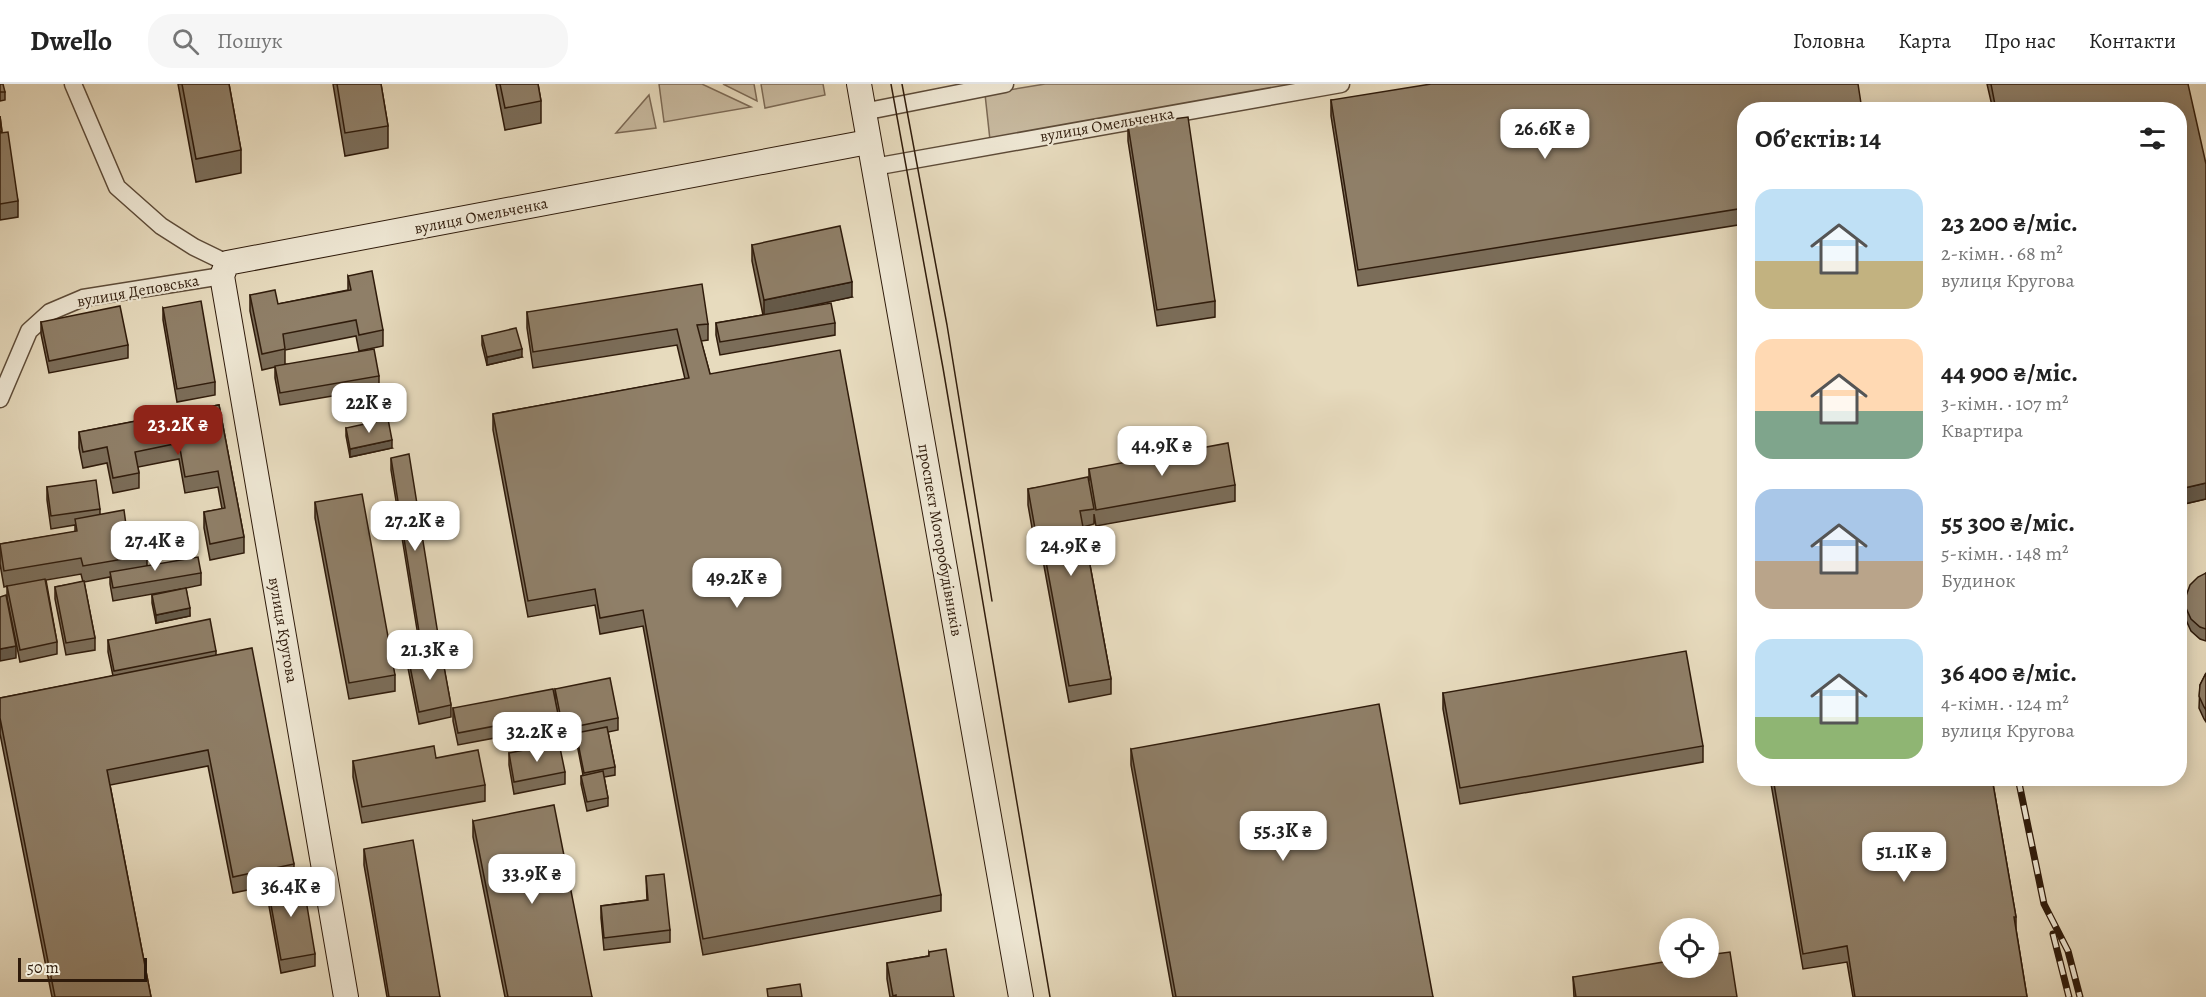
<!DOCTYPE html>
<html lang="uk">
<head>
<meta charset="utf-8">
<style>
	:root { --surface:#fff; --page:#f6f6f6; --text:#222; --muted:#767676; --line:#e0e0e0; --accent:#8f2418 }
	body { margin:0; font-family:Alegreya,serif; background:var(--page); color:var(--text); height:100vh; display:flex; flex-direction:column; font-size:22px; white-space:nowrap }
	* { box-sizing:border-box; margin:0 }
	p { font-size:20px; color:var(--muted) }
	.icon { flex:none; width:33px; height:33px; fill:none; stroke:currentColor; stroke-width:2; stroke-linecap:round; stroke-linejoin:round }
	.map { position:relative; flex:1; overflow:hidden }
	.sheet { position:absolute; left:1737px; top:18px; width:450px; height:684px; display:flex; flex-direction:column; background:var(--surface); border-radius:24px; box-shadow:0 3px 15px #0003 }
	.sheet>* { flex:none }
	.fabs { position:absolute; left:1659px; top:834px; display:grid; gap:12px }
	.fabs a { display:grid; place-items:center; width:60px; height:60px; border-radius:50%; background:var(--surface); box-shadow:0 3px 15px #0003; font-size:30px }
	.scale { position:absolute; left:18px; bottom:15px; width:129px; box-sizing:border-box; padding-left:6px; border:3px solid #2f1b0b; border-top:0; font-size:16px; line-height:21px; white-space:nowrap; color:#2f1b0b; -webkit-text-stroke:4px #efe8d5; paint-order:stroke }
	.price { position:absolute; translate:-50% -51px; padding:0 14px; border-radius:12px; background:#fff; color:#222; font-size:20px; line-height:39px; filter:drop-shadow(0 2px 3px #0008) }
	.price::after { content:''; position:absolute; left:50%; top:36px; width:18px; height:14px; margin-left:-9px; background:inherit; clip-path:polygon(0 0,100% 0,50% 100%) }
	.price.current { background:var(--accent); color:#fff }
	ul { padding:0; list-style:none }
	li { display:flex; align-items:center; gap:18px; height:150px; padding:0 18px }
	li span { display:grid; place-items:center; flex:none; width:168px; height:120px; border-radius:18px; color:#555 }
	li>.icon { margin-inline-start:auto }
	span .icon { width:72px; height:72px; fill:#fffc; stroke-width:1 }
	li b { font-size:26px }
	h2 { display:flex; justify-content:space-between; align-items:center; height:72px; padding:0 18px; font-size:26px }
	header { display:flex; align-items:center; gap:36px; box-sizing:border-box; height:84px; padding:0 30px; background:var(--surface); border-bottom:2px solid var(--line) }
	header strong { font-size:28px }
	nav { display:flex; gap:33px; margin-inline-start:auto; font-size:21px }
	.search { width:420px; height:54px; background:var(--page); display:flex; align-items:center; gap:15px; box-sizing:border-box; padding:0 21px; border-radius:24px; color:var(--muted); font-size:22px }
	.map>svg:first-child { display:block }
	.green { fill:#c8baa0; stroke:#7c6a56; stroke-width:1.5 }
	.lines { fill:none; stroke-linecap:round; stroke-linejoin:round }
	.street-casing { stroke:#5d4b38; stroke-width:19 }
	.secondary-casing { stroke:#2f1b0b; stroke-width:26 }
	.street { stroke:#efe8d5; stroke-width:16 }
	.secondary { stroke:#efe8d5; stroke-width:24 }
	.tram { stroke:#2f1b0b; stroke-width:1.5 }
	.rail-casing { stroke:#2f1b0b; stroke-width:7 }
	.rail { stroke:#efe8d5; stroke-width:4.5; stroke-dasharray:14; stroke-linecap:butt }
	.wall { fill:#7b6d59; stroke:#2f1b0b; stroke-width:1.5 }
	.shaded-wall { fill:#645949; stroke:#2f1b0b; stroke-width:1.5 }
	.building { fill:#8f7f68; stroke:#2f1b0b; stroke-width:1.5 }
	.labels { text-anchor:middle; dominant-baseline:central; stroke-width:4.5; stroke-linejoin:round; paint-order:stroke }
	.street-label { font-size:16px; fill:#2f1b0b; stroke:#efe8d5 }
</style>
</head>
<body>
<header>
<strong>Dwello</strong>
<div class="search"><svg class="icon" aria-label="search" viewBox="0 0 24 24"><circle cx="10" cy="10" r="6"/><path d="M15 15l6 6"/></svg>Пошук</div>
<nav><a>Головна</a><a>Карта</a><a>Про нас</a><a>Контакти</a></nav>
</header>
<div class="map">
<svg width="2206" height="913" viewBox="0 0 2206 913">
	<rect width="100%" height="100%" fill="#e7dbbe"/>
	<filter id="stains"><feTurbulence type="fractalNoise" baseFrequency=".00333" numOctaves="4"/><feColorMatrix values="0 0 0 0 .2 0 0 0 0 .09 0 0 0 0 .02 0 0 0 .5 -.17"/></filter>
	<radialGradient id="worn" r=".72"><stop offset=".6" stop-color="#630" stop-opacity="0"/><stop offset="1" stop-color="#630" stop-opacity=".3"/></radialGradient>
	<!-- green -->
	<g class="green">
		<polygon points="659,0 702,0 751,23 664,38"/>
		<polygon points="723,0 754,0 757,17"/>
		<polygon points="761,0 823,0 825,11 765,24"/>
		<polygon points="1045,0 1301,0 990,56 985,10"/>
		<polygon points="649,11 656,44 616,49"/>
	</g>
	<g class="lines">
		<!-- street casing -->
		<g class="street-casing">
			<g id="street">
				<polyline points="73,0 117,103 161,142 194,163 227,179"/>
				<polyline points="863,28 1005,0"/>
				<polyline points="874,83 1341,0"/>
				<polyline points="0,315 29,247 50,228 83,214 222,192"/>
			</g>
		</g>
		<!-- secondary casing -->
		<g class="secondary-casing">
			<g id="secondary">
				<polyline points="859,0 1021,913"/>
				<polyline points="346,913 222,192 227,179 868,58"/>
			</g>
		</g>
		<!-- street -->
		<use href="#street" class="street"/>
		<!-- secondary -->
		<use href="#secondary" class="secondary"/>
		<!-- tram -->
		<g class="tram">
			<polyline points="891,0 943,284 1050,913"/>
			<polyline points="902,0 947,241 992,517"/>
		</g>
		<!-- rail casing -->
		<g class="rail-casing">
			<g id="rail">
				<polyline points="2018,694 2044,820 2068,867 2080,913"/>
				<polyline points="2053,850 2069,913"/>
			</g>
		</g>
		<!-- rail -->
		<use href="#rail" class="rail"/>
	</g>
	<!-- wall -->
	<g class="wall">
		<polygon points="0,0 5,8 5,16 0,17"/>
		<polygon points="178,0 229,0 241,66 241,89 196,98"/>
		<polygon points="333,0 381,0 388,42 388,64 345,72"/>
		<polygon points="496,0 538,0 541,17 541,39 505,46"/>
		<polygon points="1987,0 2188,0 2206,415 2180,421 2180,26 1993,26"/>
		<polygon points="1331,16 1744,26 1744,140 1358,202 1331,32"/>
		<polygon points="0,32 2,49 18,117 18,133 0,136"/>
		<polygon points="1128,41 1215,217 1215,233 1157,242 1128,57"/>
		<polygon points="752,161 852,213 784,227 835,239 835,251 720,271 716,251 716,239 763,231 752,177"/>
		<polygon points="348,192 383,246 383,262 359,267 356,252 285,266 285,280 379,292 379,304 280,321 275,294 275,283 262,286 250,227 250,211 278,220 348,206"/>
		<polygon points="163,224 215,298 215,311 177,318 163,236"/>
		<polygon points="527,228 708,240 708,256 701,257 710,290 941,811 941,827 703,871 643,542 600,550 595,521 528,533 493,346 493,330 685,295 677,261 533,284 527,244"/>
		<polygon points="41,238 128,261 128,274 49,289 41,250"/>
		<polygon points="482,252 522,273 487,281 482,261"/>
		<polygon points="219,321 244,453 244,469 210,476 204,444 204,428 222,425 218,403 185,409 179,375 138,383 139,389 139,404 113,409 107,379 83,384 79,364 79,348"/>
		<polygon points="346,344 392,364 350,373 346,352"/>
		<polygon points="391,374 440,563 451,621 451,633 419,640 408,584 408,572 421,570 391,386"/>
		<polygon points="1089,385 1235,401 1235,417 1096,442 1094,430 1094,440 1083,443 1111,595 1111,610 1069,618 1042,471 1037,472 1028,421 1028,405 1089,396"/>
		<polygon points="47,403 100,425 100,430 127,448 147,471 147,482 201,489 201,501 186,504 190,532 156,539 152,519 152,511 181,505 113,517 110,500 110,493 84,498 95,554 95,566 66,571 55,515 55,503 83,498 81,490 46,496 57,558 57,570 20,578 7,514 7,502 4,503 0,480 0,460 75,448 75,441 51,445 47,416"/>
		<polygon points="315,418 395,591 395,607 349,615 315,434"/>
		<polygon points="2206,489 2206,557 2200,555 2191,547 2186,536 2186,512"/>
		<polygon points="108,556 216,567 216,571 294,780 294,794 315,870 315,882 281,889 267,811 267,802 233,809 208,682 110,701 151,913 52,913 0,650 0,614 113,592 108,568"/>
		<polygon points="2206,589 2206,638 2204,635 2199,624 2200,601"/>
		<polygon points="555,605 618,634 618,646 608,648 615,683 615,691 604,693 608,714 608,722 587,727 581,700 581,692 583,691 576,655 563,657 555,617"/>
		<polygon points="1443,609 1703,662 1703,678 1460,720 1443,625"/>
		<polygon points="453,624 558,630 558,642 458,661 453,637"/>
		<polygon points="1131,665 1433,913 1173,913 1131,681"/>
		<polygon points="509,669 565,688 565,700 514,710 509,681"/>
		<polygon points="436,674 485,701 485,717 362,739 353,693 353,677"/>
		<polygon points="1770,694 1992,694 2016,833 2016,845 2027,913 1853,913 1847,878 1803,885"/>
		<polygon points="473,737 592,913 505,913 473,753"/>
		<polygon points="364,765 440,913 387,913 364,781"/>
		<polygon points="646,792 670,846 670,858 604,866 601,834 601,822 647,816"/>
		<polygon points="929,868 954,913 890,913 887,895 887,879 929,872"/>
		<polygon points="1573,893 1737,913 1574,913"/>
	</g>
	<!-- shaded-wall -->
	<g class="shaded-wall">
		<polygon points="852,198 852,213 764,232 764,216"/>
		<polygon points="522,265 522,273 487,281 487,273"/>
		<polygon points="392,356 392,364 350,373 350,365"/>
		<polygon points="2206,399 2206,415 2180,421 2180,405"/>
		<polygon points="190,524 190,532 156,539 156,531"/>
		<polygon points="16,562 16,574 0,577 0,565"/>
	</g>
	<!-- building -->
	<g class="building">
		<polygon points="0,0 3,0 5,8 0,8"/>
		<polygon points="182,0 229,0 241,66 196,75"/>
		<polygon points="337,0 381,0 388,42 345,49"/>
		<polygon points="500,0 538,0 541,17 505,24"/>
		<polygon points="1431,0 1858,0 1862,26 1744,26 1744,124 1358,186 1331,16"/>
		<polygon points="1991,0 2188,0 2206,80 2206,399 2180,405 2180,26 1996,26"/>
		<polygon points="0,32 2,47 0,48"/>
		<polygon points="1188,33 1215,217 1157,226 1128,41"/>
		<polygon points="8,48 18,117 0,120 0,49"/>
		<polygon points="840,142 852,198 764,216 752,161"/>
		<polygon points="372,187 383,246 359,251 356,236 283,250 285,265 262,270 250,211 275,206 278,220 351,206 348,192"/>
		<polygon points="702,200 708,240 697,241 710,290 840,266 941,811 703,855 643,526 600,534 595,505 528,517 493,330 689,294 677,245 533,268 527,228"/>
		<polygon points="201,217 215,298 177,305 163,224"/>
		<polygon points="831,219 835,239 720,258 716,239"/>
		<polygon points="120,222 128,261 49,277 41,238"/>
		<polygon points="516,244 522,265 487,273 482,252"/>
		<polygon points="374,265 379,292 280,309 275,282"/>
		<polygon points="219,321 244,453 210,460 204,428 225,424 218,387 185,393 179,359 135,368 139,389 113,394 107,363 83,368 79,348"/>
		<polygon points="388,335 392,356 350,365 346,344"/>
		<polygon points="1228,359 1235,401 1096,426 1089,385"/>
		<polygon points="409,370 440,563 422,566 391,374"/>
		<polygon points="1088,393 1094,425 1080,427 1111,595 1069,602 1042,456 1037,456 1028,405"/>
		<polygon points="96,396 100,425 51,432 47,403"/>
		<polygon points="362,410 395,591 349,599 315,418"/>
		<polygon points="124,426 127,448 143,445 147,471 83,482 81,474 4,487 0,460 77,447 75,435"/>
		<polygon points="198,473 201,489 113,504 110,488"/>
		<polygon points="2206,489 2206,545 2200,543 2191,535 2186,524 2186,512 2190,501 2198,493"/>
		<polygon points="45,495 57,558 20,566 7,502"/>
		<polygon points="84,497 95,554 66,559 55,503"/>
		<polygon points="186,504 190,524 156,531 152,511"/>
		<polygon points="6,511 16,562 0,565 0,513"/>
		<polygon points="210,535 216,567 114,587 108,556"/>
		<polygon points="252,564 294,780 233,793 208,666 107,686 151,913 55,913 0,634 0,614"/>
		<polygon points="441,566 451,621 419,628 408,572"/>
		<polygon points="1686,567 1703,662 1460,704 1443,609"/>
		<polygon points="2206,589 2206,626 2204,623 2199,612 2200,601"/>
		<polygon points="610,594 618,634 563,645 555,605"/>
		<polygon points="553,605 558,630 458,649 453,624"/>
		<polygon points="1379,620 1433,913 1176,913 1131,665"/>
		<polygon points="607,643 615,683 584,689 576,649"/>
		<polygon points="559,659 565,688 514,698 509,669"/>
		<polygon points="434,662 436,674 478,666 485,701 362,723 353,677"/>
		<polygon points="603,687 608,714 587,718 581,692"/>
		<polygon points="1773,694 1992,694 2016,833 2014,833 2027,913 1855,913 1847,862 1803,870"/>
		<polygon points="554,721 592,913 508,913 473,737"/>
		<polygon points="413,756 440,913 389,913 364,765"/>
		<polygon points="664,790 670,846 604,854 601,822 648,816 646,792"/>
		<polygon points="302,792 315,870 281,876 267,799"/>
		<polygon points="946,865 954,913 896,913 896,911 893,912 887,879 929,872 929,868"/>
		<polygon points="1730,868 1737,913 1576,913 1573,893 1670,877 1670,884 1708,884 1708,871"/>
		<polygon points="800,900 802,913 768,913 767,905"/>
	</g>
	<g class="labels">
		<!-- street labels -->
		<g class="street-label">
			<text transform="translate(1107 41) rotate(-10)">вулиця Омельченка</text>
			<text transform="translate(481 132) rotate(-11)">вулиця Омельченка</text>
			<text transform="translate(138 207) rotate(-10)">вулиця Деповська</text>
			<text transform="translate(940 456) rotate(80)">проспект Моторобудівників</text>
			<text transform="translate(283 546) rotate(80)">вулиця Кругова</text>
		</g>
	</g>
	<rect width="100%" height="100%" filter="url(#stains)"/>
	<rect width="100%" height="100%" fill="url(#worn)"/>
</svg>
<div class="fabs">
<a><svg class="icon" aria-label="locate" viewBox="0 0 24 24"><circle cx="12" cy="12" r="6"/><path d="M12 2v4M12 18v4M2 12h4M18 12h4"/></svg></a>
</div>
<div class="scale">50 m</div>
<b class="price" style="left:1545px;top:76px">26.6K ₴</b>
<b class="price" style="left:369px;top:350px">22K ₴</b>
<b class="price current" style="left:178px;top:372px">23.2K ₴</b>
<b class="price" style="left:1162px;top:393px">44.9K ₴</b>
<b class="price" style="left:415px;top:468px">27.2K ₴</b>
<b class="price" style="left:155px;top:488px">27.4K ₴</b>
<b class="price" style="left:1071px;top:493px">24.9K ₴</b>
<b class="price" style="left:737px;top:525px">49.2K ₴</b>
<b class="price" style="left:430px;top:597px">21.3K ₴</b>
<b class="price" style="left:537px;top:679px">32.2K ₴</b>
<b class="price" style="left:1283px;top:778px">55.3K ₴</b>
<b class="price" style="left:1904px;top:799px">51.1K ₴</b>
<b class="price" style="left:532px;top:821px">33.9K ₴</b>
<b class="price" style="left:291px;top:834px">36.4K ₴</b>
<section class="sheet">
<h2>Об’єктів: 14<svg class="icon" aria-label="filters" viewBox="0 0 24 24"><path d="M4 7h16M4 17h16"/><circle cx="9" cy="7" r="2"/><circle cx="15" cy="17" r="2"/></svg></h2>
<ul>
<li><span style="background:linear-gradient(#bfe0f5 60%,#c2b280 0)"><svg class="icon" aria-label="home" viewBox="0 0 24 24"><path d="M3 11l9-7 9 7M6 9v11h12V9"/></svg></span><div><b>23 200 ₴/міс.</b><p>2-кімн. · 68 m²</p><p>вулиця Кругова</p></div></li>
<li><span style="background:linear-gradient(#ffd9b3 60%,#7fa58c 0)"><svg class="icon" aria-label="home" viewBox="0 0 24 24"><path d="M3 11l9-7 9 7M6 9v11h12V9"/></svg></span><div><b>44 900 ₴/міс.</b><p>3-кімн. · 107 m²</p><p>Квартира</p></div></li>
<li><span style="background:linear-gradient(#a9c7e8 60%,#b9a48a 0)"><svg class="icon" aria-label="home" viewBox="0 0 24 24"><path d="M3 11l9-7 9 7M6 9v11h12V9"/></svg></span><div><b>55 300 ₴/міс.</b><p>5-кімн. · 148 m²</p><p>Будинок</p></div></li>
<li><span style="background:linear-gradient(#bfe0f5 65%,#8fb573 0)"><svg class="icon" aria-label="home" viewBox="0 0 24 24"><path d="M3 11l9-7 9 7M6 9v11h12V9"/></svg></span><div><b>36 400 ₴/міс.</b><p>4-кімн. · 124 m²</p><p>вулиця Кругова</p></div></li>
</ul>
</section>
</div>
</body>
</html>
